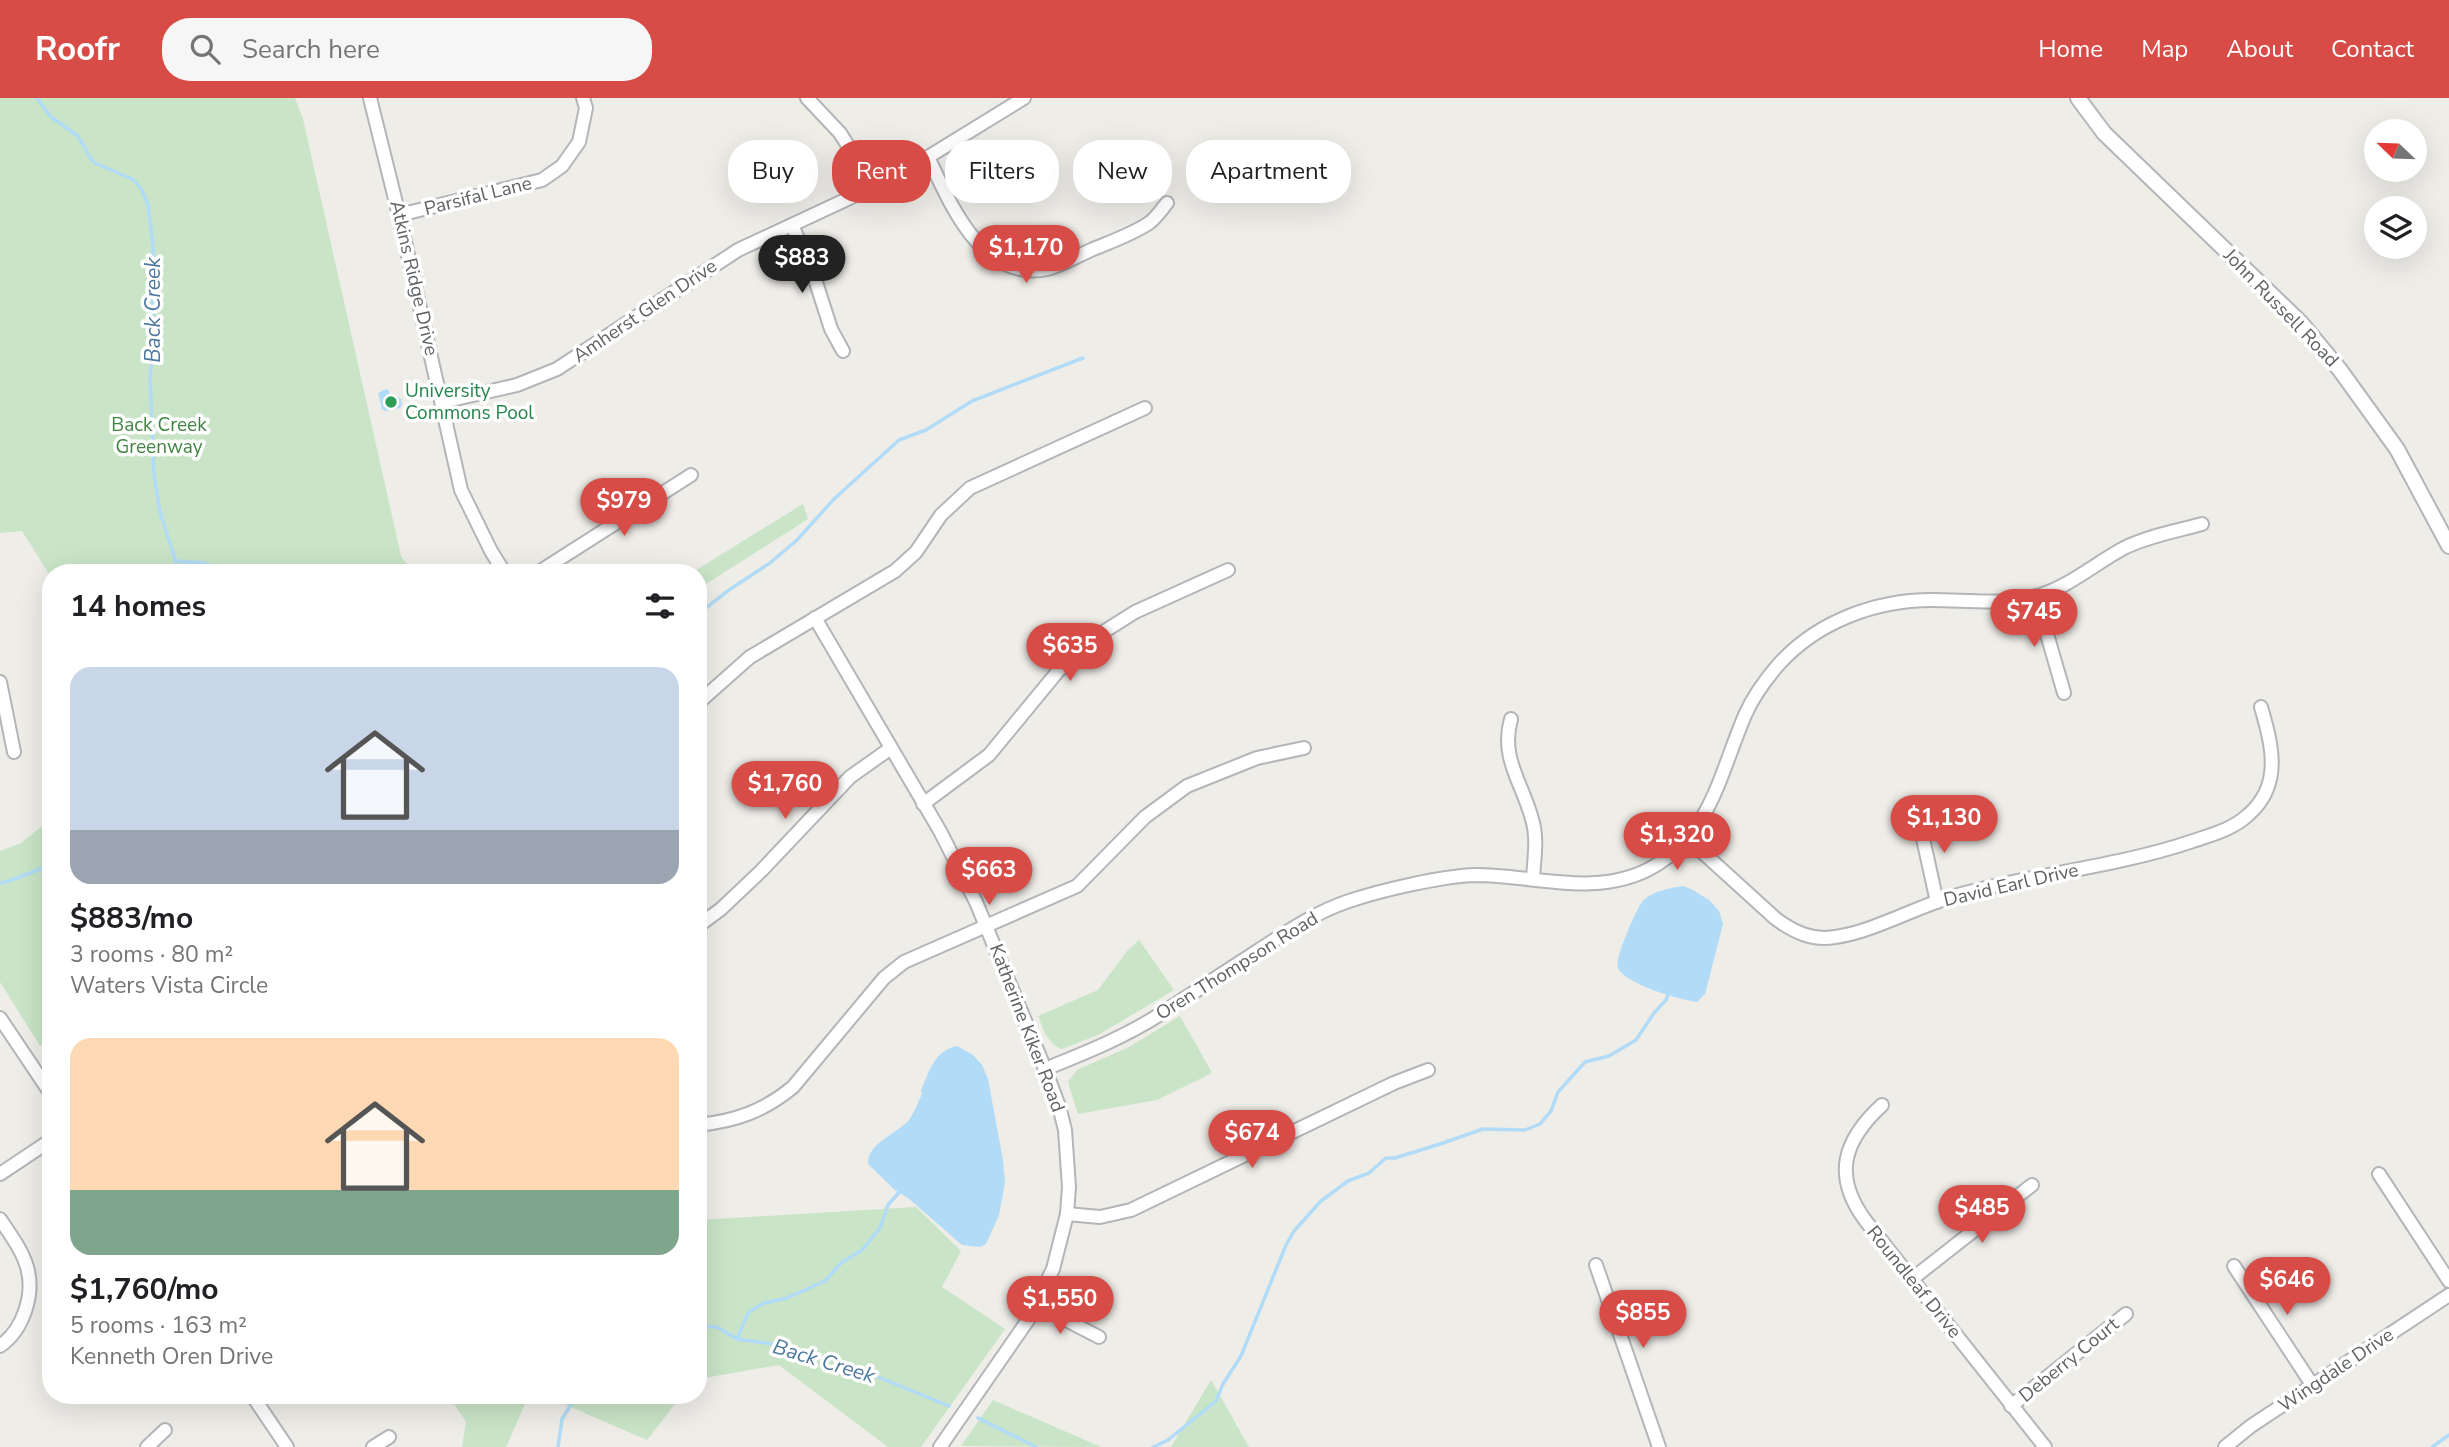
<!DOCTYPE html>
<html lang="en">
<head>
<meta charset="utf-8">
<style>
	:root { --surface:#fff; --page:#f6f6f6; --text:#202124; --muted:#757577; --accent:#d74c46 }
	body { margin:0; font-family:"Nunito Sans",sans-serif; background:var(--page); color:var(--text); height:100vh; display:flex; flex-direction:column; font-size:26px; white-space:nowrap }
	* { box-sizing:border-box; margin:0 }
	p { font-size:23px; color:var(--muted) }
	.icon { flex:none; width:38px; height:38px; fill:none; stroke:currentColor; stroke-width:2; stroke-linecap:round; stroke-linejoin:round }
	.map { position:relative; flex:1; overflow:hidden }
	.drawer { position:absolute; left:42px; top:466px; width:665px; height:840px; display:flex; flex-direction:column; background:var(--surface); border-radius:28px; box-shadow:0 7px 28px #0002 }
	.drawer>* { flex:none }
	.banner { position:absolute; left:728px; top:42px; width:665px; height:63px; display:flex; gap:14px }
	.needle { width:46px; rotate:293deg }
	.controls { position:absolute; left:2364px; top:21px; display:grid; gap:14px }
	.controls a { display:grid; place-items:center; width:63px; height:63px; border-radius:50%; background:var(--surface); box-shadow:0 7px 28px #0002; font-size:35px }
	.price { position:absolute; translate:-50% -60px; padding:0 16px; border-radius:24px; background:var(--accent); color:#fff; font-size:23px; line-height:46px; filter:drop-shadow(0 2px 4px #0008) }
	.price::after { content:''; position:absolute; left:50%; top:42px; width:21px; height:16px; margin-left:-10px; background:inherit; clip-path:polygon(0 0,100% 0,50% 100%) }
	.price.active { background:#222; color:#fff }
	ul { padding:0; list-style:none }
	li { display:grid; align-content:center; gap:14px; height:371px; padding:0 28px }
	li span { display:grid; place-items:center; height:217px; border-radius:21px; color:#555 }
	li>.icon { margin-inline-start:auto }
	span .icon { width:126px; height:126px; fill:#fffc; stroke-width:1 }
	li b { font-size:30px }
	h2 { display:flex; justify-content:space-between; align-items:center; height:84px; padding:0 28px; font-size:30px }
	.pill { padding:0 24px; border-radius:28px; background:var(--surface); box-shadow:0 7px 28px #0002; font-size:24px; line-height:63px }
	.pill.active { background:var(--accent); color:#fff }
	header { display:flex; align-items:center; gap:42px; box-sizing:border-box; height:98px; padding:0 35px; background:var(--accent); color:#fff }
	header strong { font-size:33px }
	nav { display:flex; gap:38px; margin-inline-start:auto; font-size:24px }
	.search { width:490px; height:63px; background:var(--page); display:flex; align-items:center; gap:18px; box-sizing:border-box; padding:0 24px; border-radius:28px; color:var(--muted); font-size:26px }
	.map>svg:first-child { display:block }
	.green { fill:#c9e4c7 }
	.water { fill:#b1dbf6 }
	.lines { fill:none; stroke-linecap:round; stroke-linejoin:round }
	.stream { stroke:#b1dbf6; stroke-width:3.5 }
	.minor-casing { stroke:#b3b5b8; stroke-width:16 }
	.tertiary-casing { stroke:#b3b5b8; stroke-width:18 }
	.minor { stroke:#fff; stroke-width:12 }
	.tertiary { stroke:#fff; stroke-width:14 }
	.leisure-dot { fill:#2e9e5b; stroke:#fff; stroke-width:2.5 }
	.labels { text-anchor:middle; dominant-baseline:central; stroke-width:7; stroke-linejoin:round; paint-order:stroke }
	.street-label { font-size:19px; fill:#5f6366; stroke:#fff }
	.leisure-label { font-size:19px; fill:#27864d; stroke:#fff; text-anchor:start }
	.park-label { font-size:19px; fill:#408441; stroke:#fff }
	.water-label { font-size:21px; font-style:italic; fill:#4c779f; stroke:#fff }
</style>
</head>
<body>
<header>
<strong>Roofr</strong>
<div class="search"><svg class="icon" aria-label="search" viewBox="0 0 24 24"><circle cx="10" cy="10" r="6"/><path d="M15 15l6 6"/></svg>Search here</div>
<nav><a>Home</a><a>Map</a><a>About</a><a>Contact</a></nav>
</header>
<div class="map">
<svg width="2449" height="1349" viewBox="0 0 2449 1349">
	<rect width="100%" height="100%" fill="#efede8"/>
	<!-- green -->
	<g class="green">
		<polygon points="0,0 295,0 303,21 401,458 412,474 51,474 51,479 22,433 0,435"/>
		<polygon points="803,406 808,421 698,491 698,474 693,474"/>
		<polygon points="51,721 51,941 40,948 0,884 0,753 21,745"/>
		<path d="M1139,842L1174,892L1098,937L1062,951C1047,945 1044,932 1038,918L1098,892L1128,852Z"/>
		<polygon points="1180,918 1212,975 1157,1002 1078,1016 1068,984 1077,972 1129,949"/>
		<polygon points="916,1109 961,1153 942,1189 1005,1231 921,1349 888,1349 779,1267 698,1281 698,1122"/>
		<polygon points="1211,1282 1249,1349 1171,1349"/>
		<polygon points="448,1297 529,1297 506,1349 462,1349 466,1324"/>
		<polygon points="543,1297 682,1297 647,1342"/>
		<polygon points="993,1302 1101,1349 961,1348"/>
	</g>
	<!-- water -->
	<g class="water">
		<polygon points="386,291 389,293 390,300 397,298 401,301 402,307 400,310 385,313 382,311 378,295"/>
		<path d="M1683,788L1693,792L1709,802L1719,813L1723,826L1705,896L1697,904C1680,902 1625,886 1618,870C1614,861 1636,812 1642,804C1651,793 1670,790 1683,788Z"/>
		<path d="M957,948L973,957L982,967L988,981L1003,1062L1005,1084L999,1117L986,1146L980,1149L962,1147L908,1100L895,1092L868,1066C867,1045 897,1036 909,1022C914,1015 918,1004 922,996L921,992C930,972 934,953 957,948Z"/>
	</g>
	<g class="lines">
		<!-- stream -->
		<g class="stream">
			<polyline points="37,0 51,19 78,38 93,64 134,82 142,92 148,107 153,148 153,248 150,278 154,377 160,414 179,474"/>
			<polyline points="175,463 204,465 232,474"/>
			<polyline points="698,516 729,492 770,465 797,442 834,401 899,342 926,332 972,303 1083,260"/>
			<path d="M0,785C18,782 33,772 51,768"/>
			<polyline points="698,1228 717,1229 737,1241 780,1247 839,1263 949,1308"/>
			<polyline points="737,1241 748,1215 755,1210 764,1205 787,1200 825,1183 841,1165 862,1152 880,1130 888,1107 902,1091"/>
			<polyline points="978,1320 1036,1349"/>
			<polyline points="558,1349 562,1321 577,1297"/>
			<polyline points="1153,1349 1168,1342 1216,1303 1223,1286 1241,1258 1286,1147 1294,1133 1321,1103 1348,1083 1369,1075 1386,1060 1395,1060 1440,1046 1483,1031 1525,1032 1540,1026 1551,1013 1558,994 1585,964 1609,958 1636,942 1654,915 1666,902 1670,892"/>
			<polyline points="2432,1349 2449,1337"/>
		</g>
		<!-- minor casing -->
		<g class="minor-casing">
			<g id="minor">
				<polyline points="370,0 399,117 461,392 491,453 504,474"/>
				<polyline points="807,0 840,35 873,87"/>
				<path d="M928,59C950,105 982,184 1047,171C1061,168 1077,158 1091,152C1110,144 1133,136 1149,125C1156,120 1162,111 1167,105"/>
				<polyline points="399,117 542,82 562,68 579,44 586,10 583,0"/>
				<polyline points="792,127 814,178 831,231 843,253"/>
				<polyline points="442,304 517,287 557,271 738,152 858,96 928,59 1024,0"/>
				<polyline points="539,474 691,377"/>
				<polyline points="2036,498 2064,595"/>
				<polyline points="815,520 940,733 976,804 1045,971 1059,1008 1065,1032 1069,1089 1067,1116 1053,1171 1028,1222 940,1349"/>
				<polyline points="0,584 14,654"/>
				<polyline points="698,605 750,559 895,473 916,454 941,417 970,390 1145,310"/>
				<path d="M1511,621C1500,660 1522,684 1532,721C1538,740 1534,761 1533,781"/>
				<polyline points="923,706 989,657 1059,572 1089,543 1135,514 1228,472"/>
				<polyline points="1918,718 1937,804"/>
				<path d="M1688,741L1776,821C1794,834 1812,843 1835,839C1872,834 1914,810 1951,799C2030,776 2112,770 2190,744C2210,737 2232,732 2248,717C2283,687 2272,647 2261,609"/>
				<polyline points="698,828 721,811 761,773 850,679 891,650"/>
				<polyline points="0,920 51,996"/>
				<path d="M1045,971C1085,955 1125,939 1162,915C1194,894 1227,873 1259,852C1288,833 1316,814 1349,803C1382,792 1442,778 1476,777C1534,777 1596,800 1651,770C1711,737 1720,675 1745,617C1753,599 1765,582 1779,566C1817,524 1875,502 1932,502C1965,502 2001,507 2034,499C2068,490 2094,466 2124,450C2148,438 2177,433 2202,426"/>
				<path d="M1882,1007C1844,1042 1832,1077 1865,1122L2045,1349"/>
				<path d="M698,1027C736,1023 764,1013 793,989L884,880L904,864L1077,788L1145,719L1187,688L1257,660L1304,650"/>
				<polyline points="0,1076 51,1042"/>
				<polyline points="2379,1076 2449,1183"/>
				<polyline points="1067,1116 1100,1119 1131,1112 1394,985 1428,972"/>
				<path d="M0,1121C10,1136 22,1152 27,1169C35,1197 23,1232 0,1248"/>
				<polyline points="1596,1167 1659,1349"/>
				<polyline points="2234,1168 2313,1288"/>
				<polyline points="1912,1181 2032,1087"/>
				<polyline points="1037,1207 1099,1239"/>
				<polyline points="252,1297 287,1349"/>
				<polyline points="2011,1308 2126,1216"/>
				<polyline points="147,1349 165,1332"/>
				<polyline points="373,1349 389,1339"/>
				<polyline points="2225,1349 2251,1328 2449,1197"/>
			</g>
		</g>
		<!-- tertiary casing -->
		<g class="tertiary-casing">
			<polyline id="tertiary" points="2078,0 2104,35 2301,225 2340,272 2397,351 2449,448"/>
		</g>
		<!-- minor -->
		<use href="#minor" class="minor"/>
		<!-- tertiary -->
		<use href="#tertiary" class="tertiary"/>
	</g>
	<!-- markers -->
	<circle class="leisure-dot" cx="391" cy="304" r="7"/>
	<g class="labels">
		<!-- street labels -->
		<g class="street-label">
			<text transform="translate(478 98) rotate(-14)">Parsifal Lane</text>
			<text transform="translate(414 180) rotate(77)">Atkins Ridge Drive</text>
			<text transform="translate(2281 210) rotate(46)">John Russell Road</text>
			<text transform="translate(645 213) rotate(-34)">Amherst Glen Drive</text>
			<text transform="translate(2011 787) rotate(-13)">David Earl Drive</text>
			<text transform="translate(1237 868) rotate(-32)">Oren Thompson Road</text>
			<text transform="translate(1027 930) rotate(69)">Katherine Kiker Road</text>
			<text transform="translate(1914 1184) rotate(51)">Roundleaf Drive</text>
			<text transform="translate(2069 1262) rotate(-39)">Deberry Court</text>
			<text transform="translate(2336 1272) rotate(-34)">Wingdale Drive</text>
		</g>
		<!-- leisure labels -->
		<g class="leisure-label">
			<text x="405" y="293">University<tspan x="405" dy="22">Commons Pool</tspan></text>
		</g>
		<!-- park labels -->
		<g class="park-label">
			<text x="159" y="327">Back Creek<tspan x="159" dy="22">Greenway</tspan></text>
		</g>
		<!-- water labels -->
		<g class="water-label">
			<text transform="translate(153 212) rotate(-90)">Back Creek</text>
			<text transform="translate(824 1263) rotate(17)">Back Creek</text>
		</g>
	</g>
</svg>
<div class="controls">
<a><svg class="needle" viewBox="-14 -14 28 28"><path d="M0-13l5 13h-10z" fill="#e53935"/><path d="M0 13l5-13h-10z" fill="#757577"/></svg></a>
<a><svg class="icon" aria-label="layers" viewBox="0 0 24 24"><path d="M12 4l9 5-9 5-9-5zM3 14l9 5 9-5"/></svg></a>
</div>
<b class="price" style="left:1026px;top:187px">$1,170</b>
<b class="price active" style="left:802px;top:197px">$883</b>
<b class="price" style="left:624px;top:440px">$979</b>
<b class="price" style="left:2034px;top:551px">$745</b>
<b class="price" style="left:1070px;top:585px">$635</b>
<b class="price" style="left:785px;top:723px">$1,760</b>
<b class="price" style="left:1944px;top:757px">$1,130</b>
<b class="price" style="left:1677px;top:774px">$1,320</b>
<b class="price" style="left:989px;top:809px">$663</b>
<b class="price" style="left:1252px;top:1072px">$674</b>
<b class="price" style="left:1982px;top:1147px">$485</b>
<b class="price" style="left:2287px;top:1219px">$646</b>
<b class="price" style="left:1060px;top:1238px">$1,550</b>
<b class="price" style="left:1643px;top:1252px">$855</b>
<div class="banner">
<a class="pill">Buy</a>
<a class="pill active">Rent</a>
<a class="pill">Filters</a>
<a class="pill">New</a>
<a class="pill">Apartment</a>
</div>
<section class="drawer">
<h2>14 homes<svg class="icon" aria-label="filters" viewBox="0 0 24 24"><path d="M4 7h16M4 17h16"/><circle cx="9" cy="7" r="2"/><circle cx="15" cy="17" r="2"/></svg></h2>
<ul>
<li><span style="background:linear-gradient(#c9d6e8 75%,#9aa5b1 0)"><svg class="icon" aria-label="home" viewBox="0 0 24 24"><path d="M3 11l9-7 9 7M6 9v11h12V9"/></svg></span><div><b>$883/mo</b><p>3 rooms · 80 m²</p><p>Waters Vista Circle</p></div></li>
<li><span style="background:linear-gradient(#ffd9b3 70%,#7fa58c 0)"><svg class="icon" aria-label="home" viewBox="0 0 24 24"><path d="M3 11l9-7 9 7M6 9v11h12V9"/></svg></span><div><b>$1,760/mo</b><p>5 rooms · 163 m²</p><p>Kenneth Oren Drive</p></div></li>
</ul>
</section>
</div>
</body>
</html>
